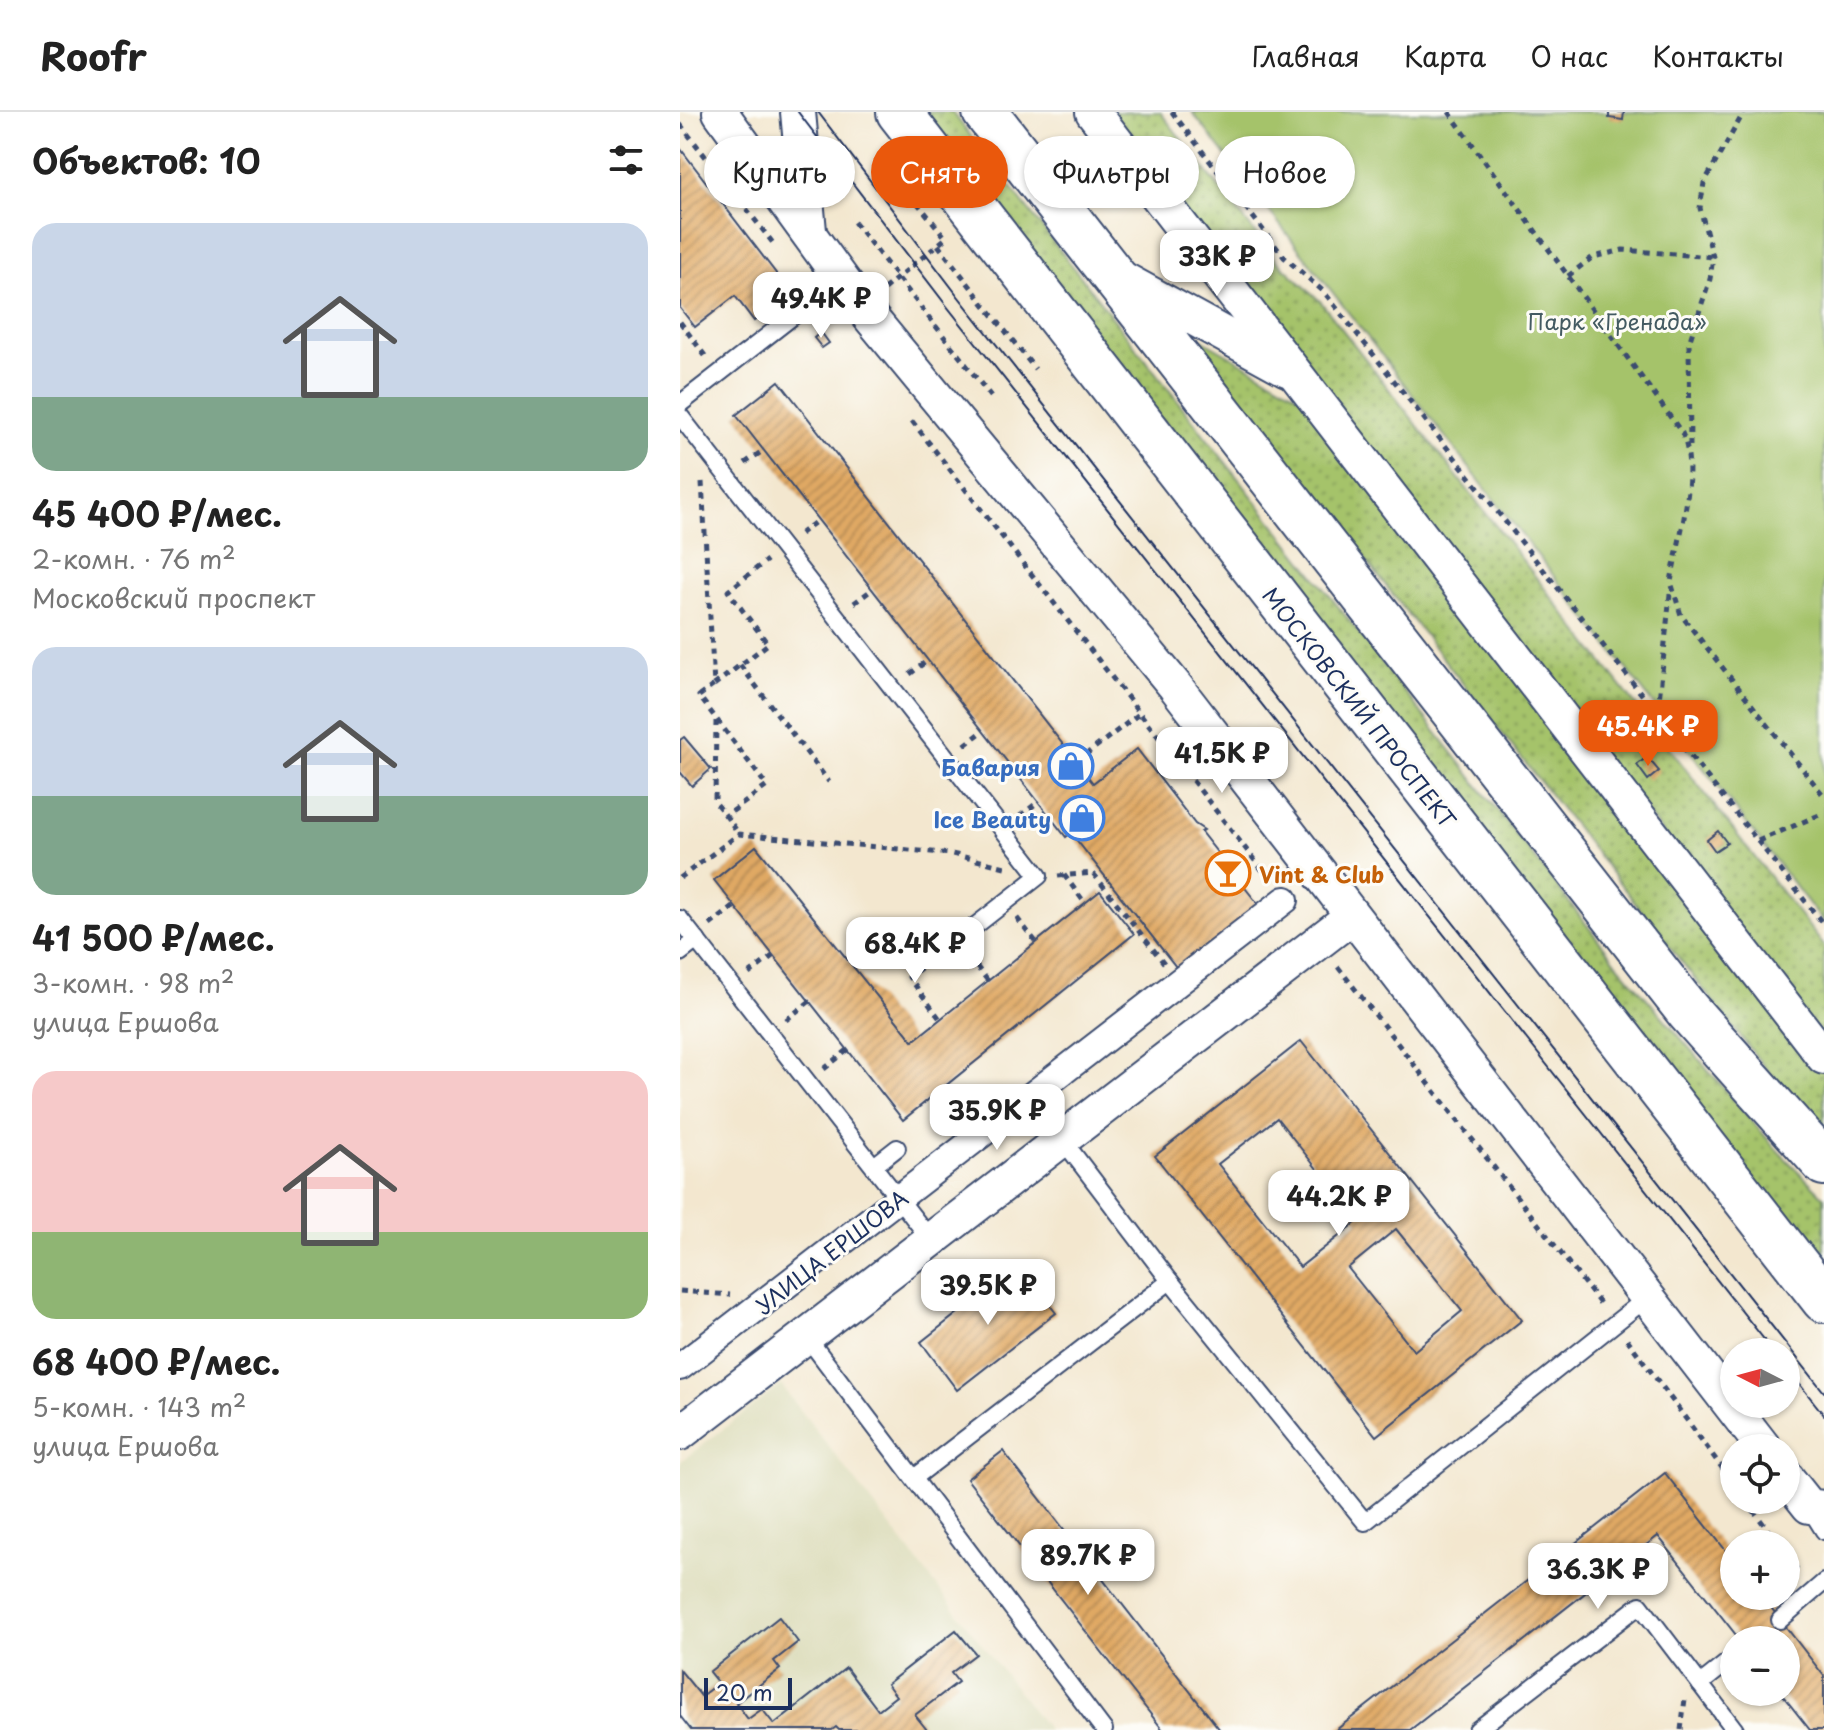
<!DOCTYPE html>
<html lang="ru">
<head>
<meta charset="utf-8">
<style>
	:root { --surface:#fff; --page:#f2f2f2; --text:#222; --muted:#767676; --line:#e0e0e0; --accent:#ea580c }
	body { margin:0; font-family:"Playpen Sans",sans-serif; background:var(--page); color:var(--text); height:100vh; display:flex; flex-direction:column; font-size:30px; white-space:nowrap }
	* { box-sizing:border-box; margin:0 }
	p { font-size:26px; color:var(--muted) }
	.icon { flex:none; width:44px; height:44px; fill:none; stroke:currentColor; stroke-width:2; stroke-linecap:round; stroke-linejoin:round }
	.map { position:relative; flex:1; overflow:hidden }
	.details { display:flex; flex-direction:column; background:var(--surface); width:680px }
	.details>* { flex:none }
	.banner { position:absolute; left:24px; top:24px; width:760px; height:72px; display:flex; gap:16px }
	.needle { width:52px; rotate:276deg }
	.buttons { position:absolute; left:1040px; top:1226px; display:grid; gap:16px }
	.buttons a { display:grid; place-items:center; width:80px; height:80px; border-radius:50%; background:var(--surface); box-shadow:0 2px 6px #0004; font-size:40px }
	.scale { position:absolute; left:24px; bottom:20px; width:88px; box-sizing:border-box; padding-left:8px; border:4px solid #1b2f5e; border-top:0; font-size:22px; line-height:28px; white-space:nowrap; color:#1b2f5e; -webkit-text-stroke:6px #fdfcf7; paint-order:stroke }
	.price { position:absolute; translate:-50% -68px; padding:0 18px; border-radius:16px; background:#fff; color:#222; font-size:26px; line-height:52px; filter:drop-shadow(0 2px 4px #0008) }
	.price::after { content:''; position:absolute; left:50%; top:48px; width:24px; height:18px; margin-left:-12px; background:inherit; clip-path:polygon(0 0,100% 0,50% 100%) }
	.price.selected { background:var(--accent); color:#fff }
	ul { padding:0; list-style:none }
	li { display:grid; align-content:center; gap:16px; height:424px; padding:0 32px }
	li span { display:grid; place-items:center; height:248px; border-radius:24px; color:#555 }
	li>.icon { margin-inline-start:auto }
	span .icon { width:144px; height:144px; fill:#fffc; stroke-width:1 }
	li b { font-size:34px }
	h2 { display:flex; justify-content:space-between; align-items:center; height:96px; padding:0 32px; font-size:34px }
	.pill { padding:0 28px; border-radius:36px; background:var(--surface); box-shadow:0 2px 6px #0004; font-size:28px; line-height:72px }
	.pill.selected { background:var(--accent); color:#fff }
	header { display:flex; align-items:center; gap:48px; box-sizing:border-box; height:112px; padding:0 40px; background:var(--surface); border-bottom:2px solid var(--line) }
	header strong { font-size:38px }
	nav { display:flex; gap:44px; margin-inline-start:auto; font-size:28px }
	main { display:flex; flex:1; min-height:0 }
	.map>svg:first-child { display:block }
	.built { fill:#ddddbc }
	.grass { fill:url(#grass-dots); stroke:#607964; stroke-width:2 }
	.park { fill:#a5c36b; stroke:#607964; stroke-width:2 }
	.building { fill:url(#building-hatch); fill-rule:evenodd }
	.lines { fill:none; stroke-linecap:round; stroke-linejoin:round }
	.service-casing { stroke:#3b4b6f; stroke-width:20 }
	.pedestrian-casing { stroke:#3b4b6f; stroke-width:30 }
	.minor-casing { stroke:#3b4b6f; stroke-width:38 }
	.secondary-casing { stroke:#3b4b6f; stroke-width:48 }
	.path { stroke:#3b4b6f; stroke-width:5; stroke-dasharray:6 6; stroke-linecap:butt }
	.service { stroke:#fff; stroke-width:16 }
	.pedestrian { stroke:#fff; stroke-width:26 }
	.minor { stroke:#fff; stroke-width:34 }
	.secondary { stroke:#fff; stroke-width:44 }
	.tram { stroke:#1b2f5e; stroke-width:2 }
	.labels { text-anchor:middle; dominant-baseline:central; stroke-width:6; stroke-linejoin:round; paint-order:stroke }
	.park-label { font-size:22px; fill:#445b62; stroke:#fdfcf7 }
	.street-label { font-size:22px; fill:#1b2f5e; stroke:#fdfcf7 }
	.shop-label { font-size:22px; font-weight:bold; fill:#366cbe; stroke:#fdfcf7; text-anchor:end }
	.food-label { font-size:22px; font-weight:bold; fill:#c56008; stroke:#fdfcf7; text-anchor:start }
</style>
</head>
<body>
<header>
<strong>Roofr</strong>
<nav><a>Главная</a><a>Карта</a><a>О нас</a><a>Контакты</a></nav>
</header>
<main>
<section class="details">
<h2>Объектов: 10<svg class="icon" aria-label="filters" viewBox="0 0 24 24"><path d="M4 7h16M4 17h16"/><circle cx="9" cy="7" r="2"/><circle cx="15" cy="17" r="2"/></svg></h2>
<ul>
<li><span style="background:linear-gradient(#c9d6e8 70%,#7fa58c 0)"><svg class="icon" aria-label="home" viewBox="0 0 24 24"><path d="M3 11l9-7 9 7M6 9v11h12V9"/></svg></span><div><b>45 400 ₽/мес.</b><p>2-комн. · 76 m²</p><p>Московский проспект</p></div></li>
<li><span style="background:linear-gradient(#c9d6e8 60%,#7fa58c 0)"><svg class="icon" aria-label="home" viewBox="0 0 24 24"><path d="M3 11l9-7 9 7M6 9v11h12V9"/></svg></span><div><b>41 500 ₽/мес.</b><p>3-комн. · 98 m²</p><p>улица Ершова</p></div></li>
<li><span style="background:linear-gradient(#f6c9c9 65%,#8fb573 0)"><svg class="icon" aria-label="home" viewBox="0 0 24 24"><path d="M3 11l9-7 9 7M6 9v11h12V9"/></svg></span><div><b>68 400 ₽/мес.</b><p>5-комн. · 143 m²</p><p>улица Ершова</p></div></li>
</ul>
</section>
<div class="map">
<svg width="1144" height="1618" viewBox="0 0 1144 1618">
	<defs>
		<pattern id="grass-dots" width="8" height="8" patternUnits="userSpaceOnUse" patternTransform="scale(2)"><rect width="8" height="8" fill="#a5c36b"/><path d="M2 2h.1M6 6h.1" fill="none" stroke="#869f5b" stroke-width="1.8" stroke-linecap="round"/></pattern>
		<pattern id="building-hatch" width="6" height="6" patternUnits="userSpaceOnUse" patternTransform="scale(2)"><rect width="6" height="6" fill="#e0a963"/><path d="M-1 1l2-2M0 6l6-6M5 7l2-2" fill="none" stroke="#b58a55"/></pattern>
	</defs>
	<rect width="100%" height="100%" fill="#fdfcf7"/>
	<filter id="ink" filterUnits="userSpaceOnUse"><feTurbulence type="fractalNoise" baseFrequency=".0125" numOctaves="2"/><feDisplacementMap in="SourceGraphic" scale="16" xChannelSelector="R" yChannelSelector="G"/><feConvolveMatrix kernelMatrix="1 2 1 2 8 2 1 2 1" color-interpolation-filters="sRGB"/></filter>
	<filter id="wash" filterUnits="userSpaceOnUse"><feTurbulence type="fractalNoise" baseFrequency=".006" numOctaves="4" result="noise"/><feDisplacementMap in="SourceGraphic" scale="32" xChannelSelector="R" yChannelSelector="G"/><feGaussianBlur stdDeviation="1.8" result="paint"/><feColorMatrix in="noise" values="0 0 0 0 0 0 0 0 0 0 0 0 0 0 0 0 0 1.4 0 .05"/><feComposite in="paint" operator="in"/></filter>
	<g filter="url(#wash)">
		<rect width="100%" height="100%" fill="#f3e7cf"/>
		<!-- built -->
		<polygon class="built" points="101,1273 368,1618 0,1618 0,1350"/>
		<!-- grass -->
		<g class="grass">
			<polygon points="239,0 272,0 939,854 1097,1038 1144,1085 1144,1162"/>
			<polygon points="424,0 480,0 597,149 640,189 1144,834 1144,929"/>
			<polygon points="504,217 628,289 1144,959 1144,1017 1093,966"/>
		</g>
		<!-- park -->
		<polygon class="park" points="512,0 1144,0 1144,811 576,82"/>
		<g id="blocks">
			<!-- building -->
			<g class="building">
				<polygon points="929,0 944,0 943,8 929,6"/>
				<polygon points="0,36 111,181 74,209 55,184 15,215 0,196"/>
				<polygon points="141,220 149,231 142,236 134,226"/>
				<polygon points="99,269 413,671 457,637 515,712 524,718 521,720 581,796 500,860 391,721 386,725 56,303"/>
				<polygon points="4,625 31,657 12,674 0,660 0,628"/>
				<polygon points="967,645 979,659 968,668 957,653"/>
				<polygon points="1038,719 1047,731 1035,739 1027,728"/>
				<polygon points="76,734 233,929 420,779 454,822 223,1008 34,768"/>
				<path d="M621,929L842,1208L696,1324L475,1044ZM597,1006L678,1109L620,1155L538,1052ZM716,1117L782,1199L734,1239L668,1156Z"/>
				<polygon points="339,1153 376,1201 277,1278 241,1230"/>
				<polygon points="323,1339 540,1618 483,1618 429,1549 287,1367"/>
				<polygon points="985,1361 1054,1449 1054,1484 1082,1484 1144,1564 1144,1618 1130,1618 1100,1580 1106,1580 1106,1528 1060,1528 978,1424 730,1618 656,1618"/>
				<polygon points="99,1505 118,1530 94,1549 100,1557 56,1591 68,1607 82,1597 94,1612 166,1556 198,1598 216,1584 207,1572 276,1518 296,1542 271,1561 278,1570 235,1603 247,1618 159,1618 156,1615 152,1618 11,1618 0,1604 0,1558 21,1584 38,1571 29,1560"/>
			</g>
		</g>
	</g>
	<g filter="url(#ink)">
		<use href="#blocks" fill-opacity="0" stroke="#3b4b6f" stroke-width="2"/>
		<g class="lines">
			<!-- service casing -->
			<g class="service-casing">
				<g id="service">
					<polyline points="0,292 162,166"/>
					<polyline points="0,304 359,764 276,829"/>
					<polyline points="0,807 251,1128"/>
					<polyline points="0,841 17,828"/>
					<polyline points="194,1054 217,1036"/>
					<polyline points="490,1169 685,1410 968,1185"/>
					<polyline points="126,1224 424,1618"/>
					<polyline points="234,1366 490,1169 382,1027"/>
					<polyline points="1129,1395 1144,1419"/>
					<polyline points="1100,1508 1144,1470"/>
					<polyline points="1020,1572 1054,1545"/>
					<polyline points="797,1618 960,1493 1055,1618"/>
				</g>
			</g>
			<!-- pedestrian casing -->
			<g class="pedestrian-casing">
				<polyline id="pedestrian" points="0,1255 605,788"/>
			</g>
			<!-- minor casing -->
			<g class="minor-casing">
				<g id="minor">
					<polyline points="40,0 181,194 495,574 1084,1336"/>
					<polyline points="118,0 129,119"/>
					<polyline points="413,0 1144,945"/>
					<polyline points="439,165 607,257"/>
					<polyline points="0,1321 671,805"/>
					<polyline points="1106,1365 1129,1394 1144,1396"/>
				</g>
			</g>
			<!-- secondary casing -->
			<g class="secondary-casing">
				<g id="secondary">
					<polyline points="219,0 1144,1188"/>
					<polyline points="305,0 1008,899 1144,1051"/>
				</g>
			</g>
			<!-- path -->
			<g class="path">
				<polyline points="492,0 604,145 644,180 1144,813"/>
				<path d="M769,0L1002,321C1020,361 998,427 991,470L1001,503L1144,684"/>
				<polyline points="0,12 93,131"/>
				<polyline points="174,110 313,287"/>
				<polyline points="258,133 355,257"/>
				<polyline points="888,164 913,145 943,138 1033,145"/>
				<polyline points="204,177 266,126 222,72"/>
				<polyline points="0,210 26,245"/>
				<polyline points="232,309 590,768"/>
				<polyline points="1010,334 1009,231 1030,167 1033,145 1020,96 1024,71 1064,0"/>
				<polyline points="65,351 84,338"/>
				<polyline points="22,370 34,573 19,584 87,674 46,704 59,722"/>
				<polyline points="120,422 138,408"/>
				<polyline points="174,491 193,477"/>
				<polyline points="60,553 149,670"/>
				<polyline points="230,562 248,548"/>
				<polyline points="34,573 88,532 48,479 87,448"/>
				<polyline points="983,607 979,589 990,482"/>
				<polyline points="36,609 35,690 46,704"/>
				<polyline points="285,633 303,619"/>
				<polyline points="396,650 459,602"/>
				<polyline points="340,704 358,690"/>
				<polyline points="1078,729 1144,701"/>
				<polyline points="384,763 405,791"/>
				<polyline points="378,764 413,761 484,851"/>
				<polyline points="0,766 59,722 272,742 325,755"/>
				<polyline points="337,806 356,830"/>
				<polyline points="30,813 55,794"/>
				<polyline points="260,841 229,865 260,907"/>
				<polyline points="289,845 308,869"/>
				<polyline points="658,855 922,1194"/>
				<polyline points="69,862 94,843"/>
				<polyline points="106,908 130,889"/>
				<polyline points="144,957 169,937"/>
				<polyline points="0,1179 50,1183"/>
				<polyline points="947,1227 1054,1372"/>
				<polyline points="1066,1388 1098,1432"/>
				<polyline points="1106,1443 1120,1461"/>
				<polyline points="1001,1618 1005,1587"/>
			</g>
			<!-- service -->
			<use href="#service" class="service"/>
			<!-- pedestrian -->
			<use href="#pedestrian" class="pedestrian"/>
			<!-- minor -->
			<use href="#minor" class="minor"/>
			<!-- secondary -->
			<use href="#secondary" class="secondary"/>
			<!-- tram -->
			<g class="tram">
				<polyline points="118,0 266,193 1094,1240"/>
				<polyline points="138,0 278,184 1144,1280"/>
				<polyline points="1106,1255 1144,1303"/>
			</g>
		</g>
	</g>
	<!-- icons -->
	<defs>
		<g id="shop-ring" transform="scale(2.3)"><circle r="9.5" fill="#fdfcf7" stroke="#3f7fe0" stroke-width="1.5"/><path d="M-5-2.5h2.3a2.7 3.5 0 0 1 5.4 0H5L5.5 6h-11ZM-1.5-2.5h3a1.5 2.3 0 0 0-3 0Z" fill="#3f7fe0"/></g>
		<g id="bar-ring" transform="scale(2.3)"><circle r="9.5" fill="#fdfcf7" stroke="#e8710a" stroke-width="1.5"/><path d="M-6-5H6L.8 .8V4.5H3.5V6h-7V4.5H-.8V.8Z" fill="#e8710a"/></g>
	</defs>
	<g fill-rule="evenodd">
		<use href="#shop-ring" x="391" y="654"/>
		<use href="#shop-ring" x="402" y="706"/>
		<use href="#bar-ring" x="548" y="761"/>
	</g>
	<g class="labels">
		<!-- park labels -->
		<g class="park-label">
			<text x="937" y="208">Парк «Гренада»</text>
		</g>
		<!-- street labels -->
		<g class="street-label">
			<text transform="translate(680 595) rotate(52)">МОСКОВСКИЙ ПРОСПЕКТ</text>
			<text transform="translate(151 1139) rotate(-38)">УЛИЦА ЕРШОВА</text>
		</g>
		<!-- shop labels -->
		<g class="shop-label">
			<text x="360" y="654">Бавария</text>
			<text x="371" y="706">Ice Beauty</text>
		</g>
		<!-- food labels -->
		<g class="food-label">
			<text x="579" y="761">Vint &amp; Club</text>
		</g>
	</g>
</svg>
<div class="buttons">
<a><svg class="needle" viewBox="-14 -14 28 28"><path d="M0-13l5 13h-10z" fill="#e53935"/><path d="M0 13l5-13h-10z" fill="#767676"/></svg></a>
<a><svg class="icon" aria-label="locate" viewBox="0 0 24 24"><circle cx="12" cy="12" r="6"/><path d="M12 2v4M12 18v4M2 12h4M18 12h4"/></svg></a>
<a>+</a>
<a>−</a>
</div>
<div class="scale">20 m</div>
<b class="price" style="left:537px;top:186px">33K ₽</b>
<b class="price" style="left:141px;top:228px">49.4K ₽</b>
<b class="price selected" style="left:968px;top:656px">45.4K ₽</b>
<b class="price" style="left:542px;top:683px">41.5K ₽</b>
<b class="price" style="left:235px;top:873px">68.4K ₽</b>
<b class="price" style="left:317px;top:1040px">35.9K ₽</b>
<b class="price" style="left:659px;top:1126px">44.2K ₽</b>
<b class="price" style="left:308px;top:1215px">39.5K ₽</b>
<b class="price" style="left:408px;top:1485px">89.7K ₽</b>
<b class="price" style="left:918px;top:1499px">36.3K ₽</b>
<div class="banner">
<a class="pill">Купить</a>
<a class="pill selected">Снять</a>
<a class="pill">Фильтры</a>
<a class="pill">Новое</a>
</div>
</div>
</main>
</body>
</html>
